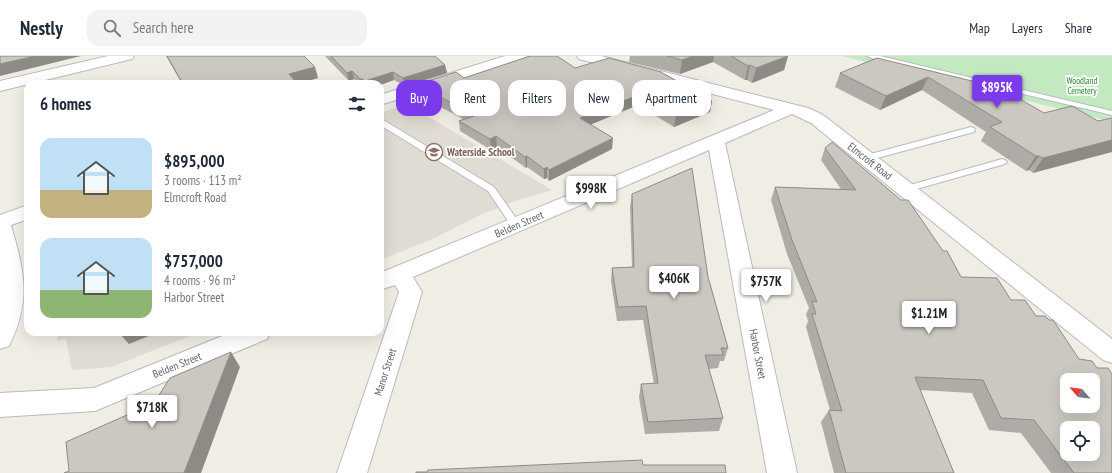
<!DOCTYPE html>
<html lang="en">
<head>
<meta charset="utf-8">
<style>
	:root { --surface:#fff; --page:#f2f2f3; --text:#1f2937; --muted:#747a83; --line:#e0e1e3; --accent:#7c3aed }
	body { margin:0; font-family:"PT Sans Narrow",sans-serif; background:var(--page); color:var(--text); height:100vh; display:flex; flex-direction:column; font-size:15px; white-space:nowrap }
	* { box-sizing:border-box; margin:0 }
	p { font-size:13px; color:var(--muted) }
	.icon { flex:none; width:22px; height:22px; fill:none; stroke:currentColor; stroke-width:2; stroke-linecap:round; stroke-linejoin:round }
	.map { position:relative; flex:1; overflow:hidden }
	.details { position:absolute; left:24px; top:24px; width:360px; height:256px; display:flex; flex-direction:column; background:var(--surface); border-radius:12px; box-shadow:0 4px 16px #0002 }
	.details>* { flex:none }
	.banner { position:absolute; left:396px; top:24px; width:380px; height:36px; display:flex; gap:8px }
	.needle { width:26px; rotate:298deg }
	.controls { position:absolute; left:1060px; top:317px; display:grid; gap:8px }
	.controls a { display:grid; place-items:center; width:40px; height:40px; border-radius:8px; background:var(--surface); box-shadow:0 4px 16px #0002; font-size:20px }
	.price { position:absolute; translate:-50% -34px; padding:0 9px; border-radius:4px; background:#fff; color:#222; font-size:13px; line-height:26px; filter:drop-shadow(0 1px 2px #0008) }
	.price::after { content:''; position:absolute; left:50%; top:24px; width:12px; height:9px; margin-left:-6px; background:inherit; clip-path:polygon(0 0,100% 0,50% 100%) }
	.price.on { background:var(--accent); color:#fff }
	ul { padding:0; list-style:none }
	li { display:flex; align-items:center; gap:12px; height:100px; padding:0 16px }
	li span { display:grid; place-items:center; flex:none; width:112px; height:80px; border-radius:12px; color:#555 }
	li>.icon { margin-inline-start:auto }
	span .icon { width:48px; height:48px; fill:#fffc; stroke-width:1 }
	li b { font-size:17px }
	h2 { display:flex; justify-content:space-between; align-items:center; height:48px; padding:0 16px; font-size:17px }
	.pill { padding:0 14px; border-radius:12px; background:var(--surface); box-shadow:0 4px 16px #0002; font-size:14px; line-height:36px }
	.pill.on { background:var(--accent); color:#fff }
	header { display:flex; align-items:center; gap:24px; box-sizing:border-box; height:56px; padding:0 20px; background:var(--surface); border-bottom:1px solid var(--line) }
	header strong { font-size:19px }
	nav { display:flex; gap:22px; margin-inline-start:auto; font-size:14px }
	.search { width:280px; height:36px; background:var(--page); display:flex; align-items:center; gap:10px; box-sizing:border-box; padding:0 14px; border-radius:12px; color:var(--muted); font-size:15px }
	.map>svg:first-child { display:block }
	.education { fill:#e0dcd3 }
	.green { fill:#c2e9c0 }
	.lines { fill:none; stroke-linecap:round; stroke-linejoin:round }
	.lane-casing { stroke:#b7bbbf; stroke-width:2 }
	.street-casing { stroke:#b7bbbf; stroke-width:2 }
	.secondary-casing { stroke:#b8bcc1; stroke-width:2 }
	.lane { fill:#fff; fill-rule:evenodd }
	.street { fill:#fff; fill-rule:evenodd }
	.secondary { fill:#fff; fill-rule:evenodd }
	.wall { fill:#afaba6 }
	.shaded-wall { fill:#8e8b87 }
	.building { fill:#cbc7c1; stroke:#8e8b87; fill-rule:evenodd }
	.labels { text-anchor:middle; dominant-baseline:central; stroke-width:3.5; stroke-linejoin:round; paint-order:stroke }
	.far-park-label { font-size:9px; fill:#2f822f; stroke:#fff }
	.education-label { font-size:11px; font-weight:bold; fill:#785e54; stroke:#fff; text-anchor:start }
	.street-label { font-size:11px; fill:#5c6166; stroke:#fff }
</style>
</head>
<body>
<header>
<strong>Nestly</strong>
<div class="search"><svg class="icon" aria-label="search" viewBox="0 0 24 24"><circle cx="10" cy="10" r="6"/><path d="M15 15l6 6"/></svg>Search here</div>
<nav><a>Map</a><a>Layers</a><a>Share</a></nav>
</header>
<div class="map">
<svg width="1112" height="417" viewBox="0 0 1112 417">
	<rect width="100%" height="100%" fill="#f0ede4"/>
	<!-- education -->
	<g class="education">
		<polygon points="407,48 552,134 521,143 480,159 433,183 380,204 380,57"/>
		<polygon points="58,276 200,276 111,311 72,314 66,283 57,285"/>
	</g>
	<!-- green -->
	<polygon class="green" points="842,0 1112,0 1112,66 1106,64"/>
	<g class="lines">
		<!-- lane casing -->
		<g class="lane-casing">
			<g id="lane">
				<polygon points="867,0 880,0 1112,55 1112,59 871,2"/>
				<polygon points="380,62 494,131 521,169 520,171 512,171 488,135 380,69"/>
				<polygon points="971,71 974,72 975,74 974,76 866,105 861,102 863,100"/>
				<polygon points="1002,103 1005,104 1007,106 1005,108 906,136 901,133 903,131"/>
			</g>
		</g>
		<!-- street casing -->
		<g class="street-casing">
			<g id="street">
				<polygon points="108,0 134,0 132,3 0,35 0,25"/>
				<polygon points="505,0 527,0 525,3 380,49 380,39"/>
				<polygon points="577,0 601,0 808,52 823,59 1112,283 1112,307 1103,304 811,67 792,58 725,87 797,417 767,417 709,94 413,221 422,236 367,417 337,417 399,236 395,229 380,234 380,217 774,54 579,3"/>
				<polygon points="28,149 28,163 0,173 0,159"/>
				<polygon points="232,276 270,276 267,283 95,355 0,361 0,337 94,332"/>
			</g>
		</g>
		<!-- secondary casing -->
		<g class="secondary-casing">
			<path id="secondary" d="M0,159L7,161L10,166C24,213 32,244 9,290L0,293Z"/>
		</g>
		<!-- lane -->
		<use href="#lane" class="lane"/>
		<!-- street -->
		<use href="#street" class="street"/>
		<!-- secondary -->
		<use href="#secondary" class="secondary"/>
	</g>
	<!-- wall -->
	<g class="wall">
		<polygon points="166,0 304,0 318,22 298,28 182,28"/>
		<polygon points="325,0 435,0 445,9 447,17 405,30 394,24 380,29 380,28 359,28 354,23 349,25"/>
		<polygon points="630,0 788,0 784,14 752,27 747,24 745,24 713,6 680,18 629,6"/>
		<polygon points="877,2 1044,57 1098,65 1033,117 1029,114 1026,115 981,85 986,76 922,34 880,54 835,31 840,17"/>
		<polygon points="575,12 712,45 710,56 674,71 638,49 591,68 612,93 549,125 547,122 544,123 527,111 526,112 497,91 491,94 460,75 459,65 463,63 439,50 439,48 420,38 418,28 464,22"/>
		<polygon points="825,92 961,221 1112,417 1051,417 1021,377 989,374 972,337 920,334 954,417 834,417 821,366 829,354 830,354 806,271 808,265 806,258 809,252 787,198 771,144 775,131 841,133 821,104"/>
		<polygon points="632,138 708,221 728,292 724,305 720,305 718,312 709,313 723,362 719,375 645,378 639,341 641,328 654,328 643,264 617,265 611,225 612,212 632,211 630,151"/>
	</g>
	<!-- shaded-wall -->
	<g class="shaded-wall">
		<polygon points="35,0 81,0 0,20 0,8"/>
		<polygon points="693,0 714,0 713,6 680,18 682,4"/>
		<polygon points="788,0 784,14 752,27 756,12"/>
		<polygon points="445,9 447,17 405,30 403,22"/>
		<polygon points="750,9 747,24 745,24 748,10"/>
		<polygon points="315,11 318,22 297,28 289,18"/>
		<polygon points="352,15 354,23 349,25 347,17"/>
		<polygon points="393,16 394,24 380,29 380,28 365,28 365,25"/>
		<polygon points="928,21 922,34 880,54 886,40"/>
		<polygon points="360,23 362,23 364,28 362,28"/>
		<polygon points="639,39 638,49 580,73 580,62"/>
		<polygon points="712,45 710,56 674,71 676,60"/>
		<polygon points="496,80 497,91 491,94 490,83"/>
		<polygon points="613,82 612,93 549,125 549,114"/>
		<polygon points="1112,84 1112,96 1033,117 1043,102"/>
		<polygon points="527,100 527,111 526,112 525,101"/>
		<polygon points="1036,100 1039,100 1029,114 1026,115"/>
		<polygon points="547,111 547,122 544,123 544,113"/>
		<polygon points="121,276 159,276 129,288 119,277"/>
		<polygon points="231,296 240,311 201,417 184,417"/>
	</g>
	<!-- building -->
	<g class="building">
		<polygon points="0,0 35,0 0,8"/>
		<polygon points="167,0 304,0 315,11 289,18 298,28 183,28"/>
		<polygon points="331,0 435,0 445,9 403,22 393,16 365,25 362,23 360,23 352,15 347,17"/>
		<polygon points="530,0 557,0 575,12 609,2 661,16 712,45 676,60 639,39 580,62 613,82 549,114 547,111 544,113 527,100 525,101 496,80 490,83 459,65 474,60 437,39 439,39 418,28 456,16 464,22"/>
		<polygon points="667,0 693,0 682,4"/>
		<polygon points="731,0 788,0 756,12 750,9 748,10"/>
		<polygon points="877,2 1001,32 1044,57 1072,50 1098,65 1112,62 1112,84 1043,102 1039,100 1036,100 990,71 1002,66 928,21 886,40 840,17"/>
		<path d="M832,86L901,144H908L943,195H947L961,221L997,222L1011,244H1025L1036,260H1045L1049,264H1053L1079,303L1092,305L1097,312H1108L1112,318V417H1074L1034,364L1001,362L983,324L915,321L954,417H846L829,354L842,355L812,258H816L812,245L817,246L792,184L775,131L856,134L825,92ZM1067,324H1093V350H1067ZM1067,372H1093V398H1067Z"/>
		<polygon points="692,112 708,221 728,292 721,292 723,299 705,299 723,362 648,366 641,328 658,327 646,250 618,251 612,212 634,211 632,138"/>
		<polygon points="231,296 184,417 64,417 69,415 66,386 154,347 170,322"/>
		<polygon points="642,404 643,409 725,409 726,417 416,417 416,416 427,416 428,414"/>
	</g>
	<!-- icons -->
	<defs>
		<g id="school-ring" transform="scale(0.9)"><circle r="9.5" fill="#fff" stroke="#8d6e63" stroke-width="1.5"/><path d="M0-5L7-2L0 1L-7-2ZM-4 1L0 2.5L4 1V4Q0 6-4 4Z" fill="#8d6e63"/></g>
	</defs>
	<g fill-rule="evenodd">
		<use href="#school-ring" x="434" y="96"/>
	</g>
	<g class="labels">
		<!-- far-park labels -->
		<g class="far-park-label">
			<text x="1082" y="24">Woodland<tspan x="1082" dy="10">Cemetery</tspan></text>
		</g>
		<!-- education labels -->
		<g class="education-label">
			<text x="447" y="96">Waterside School</text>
		</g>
		<!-- street labels -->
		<g class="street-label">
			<text transform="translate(870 105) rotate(38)">Elmcroft Road</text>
			<text transform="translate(519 168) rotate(-23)">Belden Street</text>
			<text transform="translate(758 298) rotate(79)">Harbor Street</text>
			<text transform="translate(177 309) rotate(-22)">Belden Street</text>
			<text transform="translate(385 316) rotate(-72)">Manor Street</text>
		</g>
	</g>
</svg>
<div class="controls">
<a><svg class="needle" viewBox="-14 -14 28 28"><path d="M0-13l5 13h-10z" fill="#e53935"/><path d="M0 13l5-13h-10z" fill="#747a83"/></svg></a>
<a><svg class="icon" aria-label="locate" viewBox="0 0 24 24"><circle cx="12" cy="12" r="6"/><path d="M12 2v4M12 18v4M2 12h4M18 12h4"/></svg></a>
</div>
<b class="price on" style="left:997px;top:53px">$895K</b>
<b class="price" style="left:591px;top:154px">$998K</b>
<b class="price" style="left:674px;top:244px">$406K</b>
<b class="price" style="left:766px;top:247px">$757K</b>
<b class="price" style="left:929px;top:279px">$1.21M</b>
<b class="price" style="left:152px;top:373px">$718K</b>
<div class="banner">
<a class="pill on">Buy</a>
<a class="pill">Rent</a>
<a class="pill">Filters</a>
<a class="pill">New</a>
<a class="pill">Apartment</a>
</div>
<section class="details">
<h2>6 homes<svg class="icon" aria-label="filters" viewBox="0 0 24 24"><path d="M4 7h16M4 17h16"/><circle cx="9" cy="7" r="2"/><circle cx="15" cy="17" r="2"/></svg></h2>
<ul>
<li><span style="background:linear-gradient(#bfe0f5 65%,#c2b280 0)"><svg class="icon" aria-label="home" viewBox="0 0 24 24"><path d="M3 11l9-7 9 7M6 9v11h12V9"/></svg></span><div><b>$895,000</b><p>3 rooms · 113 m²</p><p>Elmcroft Road</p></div></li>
<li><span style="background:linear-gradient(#bfe0f5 65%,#8fb573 0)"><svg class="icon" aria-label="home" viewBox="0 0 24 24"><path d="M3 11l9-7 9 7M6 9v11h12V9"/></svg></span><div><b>$757,000</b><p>4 rooms · 96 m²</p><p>Harbor Street</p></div></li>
</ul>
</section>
</div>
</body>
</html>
